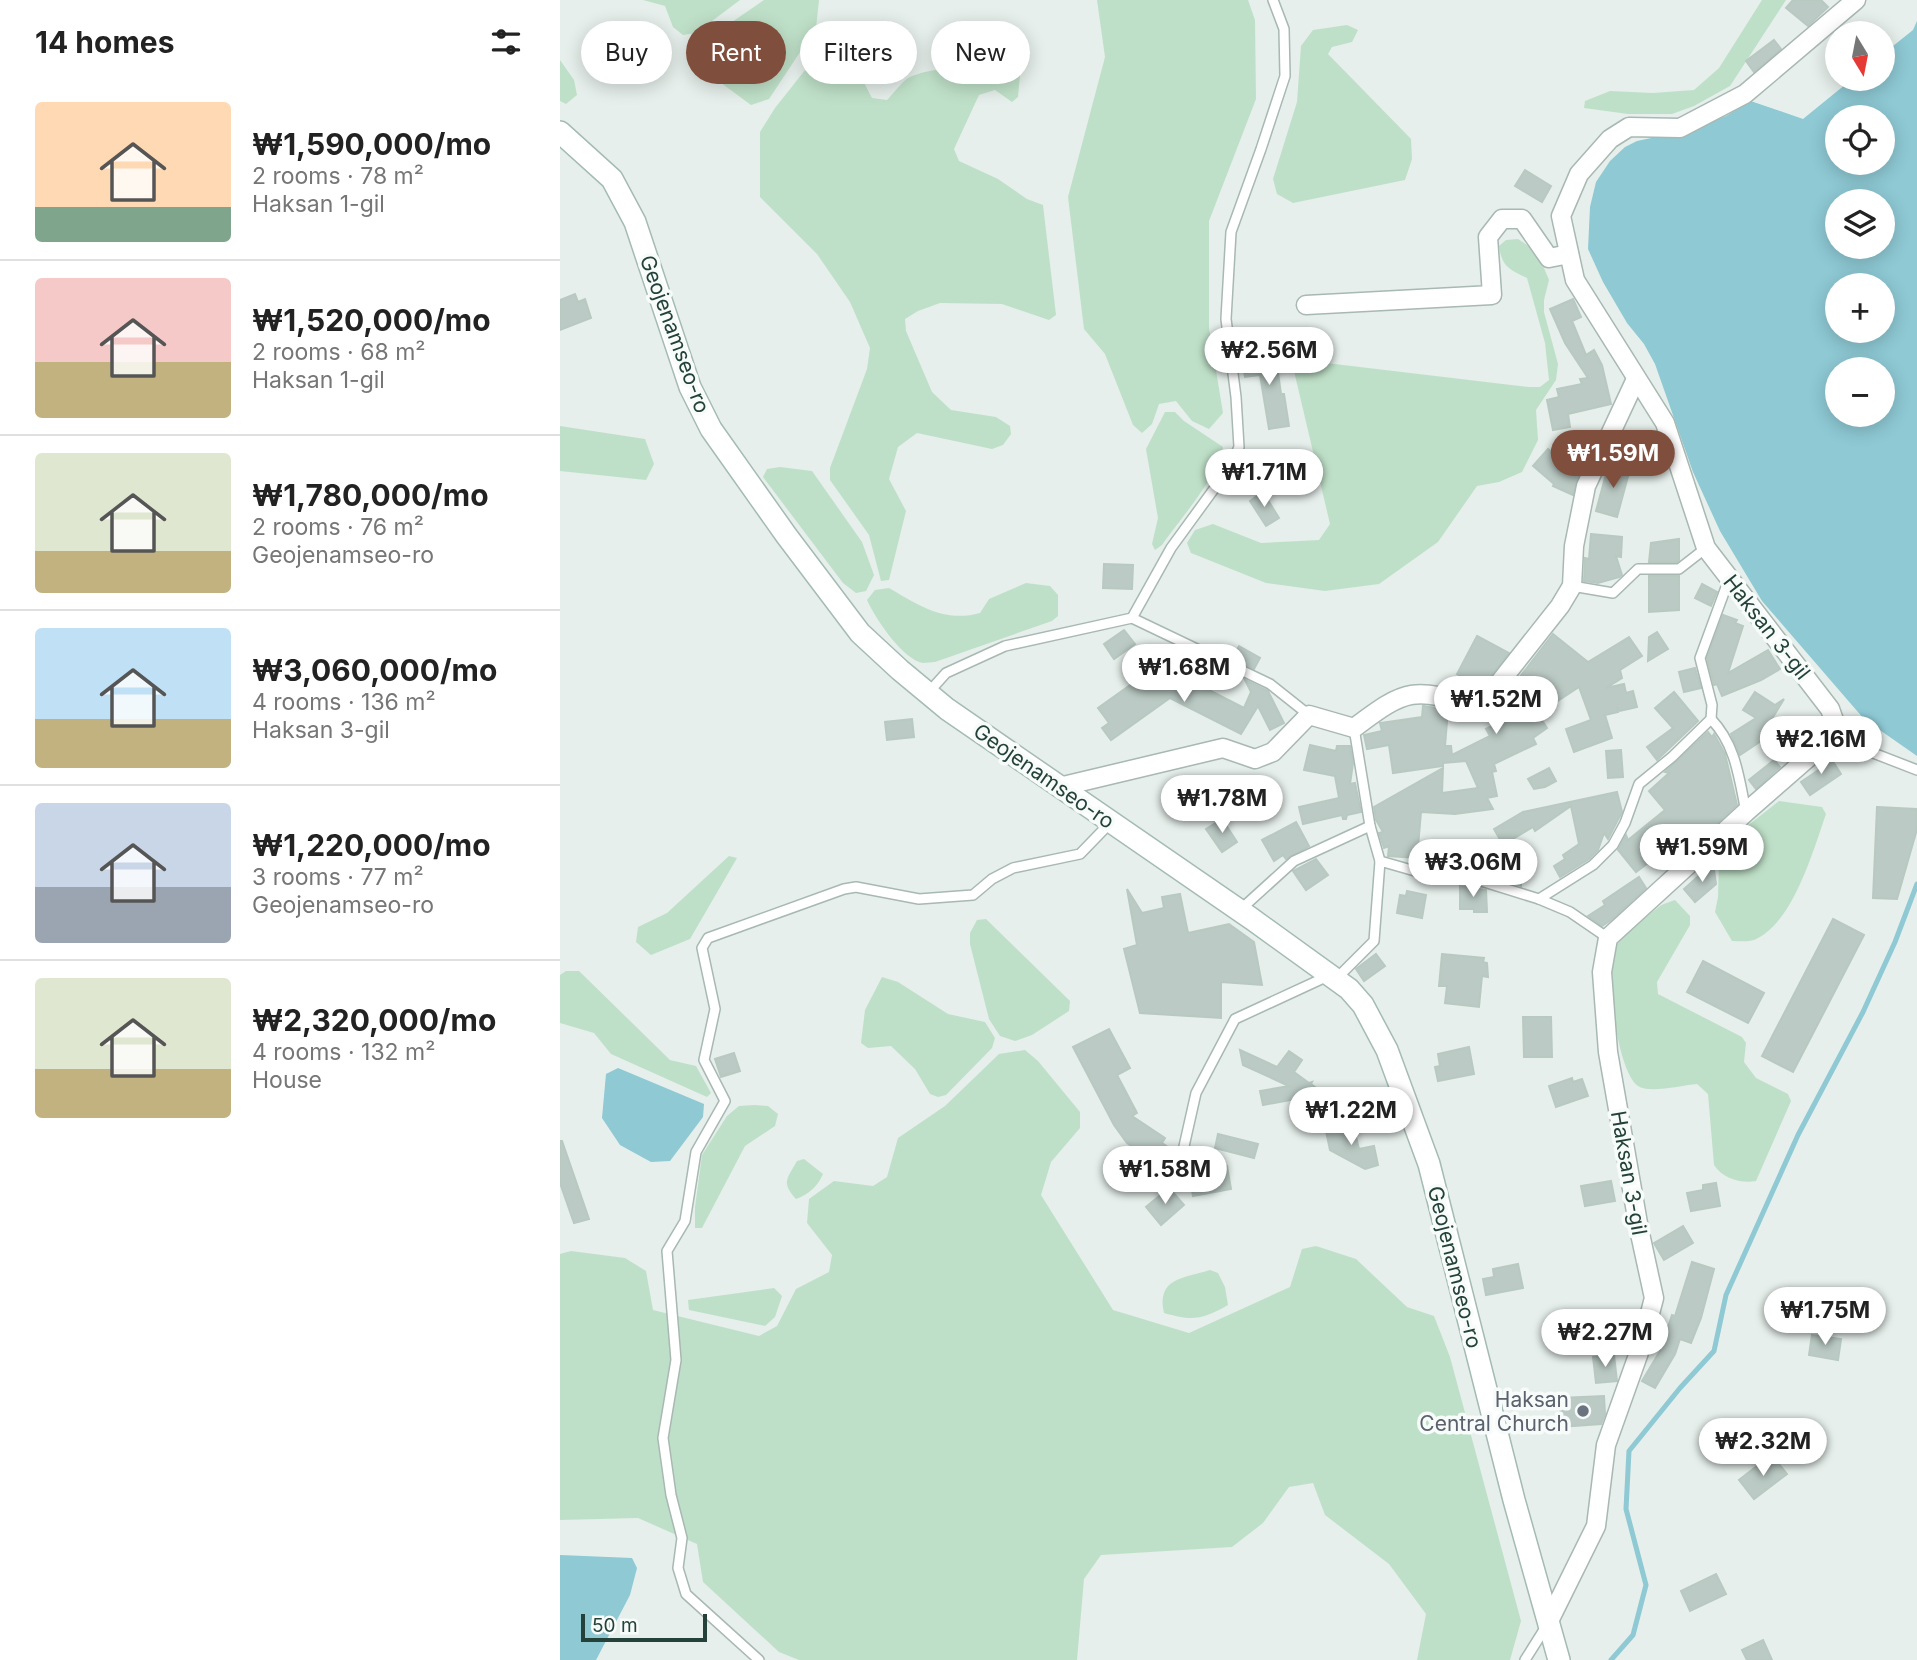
<!DOCTYPE html>
<html lang="en">
<head>
<meta charset="utf-8">
<style>
	:root { --surface:#fff; --page:#f2f2f2; --text:#222; --muted:#767676; --line:#e0e0e0; --accent:#804e3d }
	body { margin:0; font-family:Inter,sans-serif; background:var(--page); color:var(--text); height:100vh; display:flex; flex-direction:column; font-size:26px; white-space:nowrap }
	* { box-sizing:border-box; margin:0 }
	p { font-size:23px; color:var(--muted) }
	.icon { flex:none; width:38px; height:38px; fill:none; stroke:currentColor; stroke-width:2; stroke-linecap:round; stroke-linejoin:round }
	.map { position:relative; flex:1; overflow:hidden }
	.panel { display:flex; flex-direction:column; background:var(--surface); width:560px }
	.panel>* { flex:none }
	.top-card { position:absolute; left:21px; top:21px; width:665px; height:63px; display:flex; gap:14px }
	.needle { width:46px; rotate:170deg }
	.tools { position:absolute; left:1265px; top:21px; display:grid; gap:14px }
	.tools a { display:grid; place-items:center; width:70px; height:70px; border-radius:50%; background:var(--surface); box-shadow:0 4px 18px #0003; font-size:35px }
	.scale { position:absolute; left:21px; bottom:18px; width:126px; box-sizing:border-box; padding-left:7px; border:4px solid #24423a; border-top:0; font-size:19px; line-height:24px; white-space:nowrap; color:#24423a; -webkit-text-stroke:5px #f7fbf9; paint-order:stroke }
	.price { position:absolute; translate:-50% -60px; padding:0 16px; border-radius:24px; background:#fff; color:#222; font-size:23px; line-height:46px; filter:drop-shadow(0 2px 4px #0008) }
	.price::after { content:''; position:absolute; left:50%; top:42px; width:21px; height:16px; margin-left:-10px; background:inherit; clip-path:polygon(0 0,100% 0,50% 100%) }
	.price.on { background:var(--accent); color:#fff }
	ul { padding:0; list-style:none }
	li { display:flex; align-items:center; gap:21px; height:175px; padding:0 35px }
	li+li { border-top:2px solid var(--line) }
	li span { display:grid; place-items:center; flex:none; width:196px; height:140px; border-radius:7px; color:#555 }
	li>.icon { margin-inline-start:auto }
	span .icon { width:84px; height:84px; fill:#fffc; stroke-width:1 }
	li b { font-size:30px }
	h2 { display:flex; justify-content:space-between; align-items:center; height:84px; padding:0 35px; font-size:30px }
	.pill { padding:0 24px; border-radius:32px; background:var(--surface); box-shadow:0 4px 18px #0003; font-size:24px; line-height:63px }
	.pill.on { background:var(--accent); color:#fff }
	main { display:flex; flex:1; min-height:0 }
	.map>svg:first-child { display:block }
	.green { fill:#bfe0c8 }
	.water { fill:#8ec9d4; fill-rule:evenodd }
	.pier { fill:#e6efeb }
	.lines { fill:none; stroke-linecap:round; stroke-linejoin:round }
	.stream { stroke:#8ec9d4; stroke-width:5 }
	.building { fill:#bbcac4; stroke:#b8c9c2; stroke-width:2 }
	.lane-casing { stroke:#a8b8b2; stroke-width:12 }
	.street-casing { stroke:#a8b8b2; stroke-width:21 }
	.secondary-casing { stroke:#a4bbb3; stroke-width:24 }
	.lane { stroke:#fff; stroke-width:9 }
	.street { stroke:#fff; stroke-width:18 }
	.secondary { stroke:#fff; stroke-width:21 }
	.worship-dot { fill:#6b7280; stroke:#f7fbf9; stroke-width:2.5 }
	.labels { text-anchor:middle; dominant-baseline:central; stroke-width:7; stroke-linejoin:round; paint-order:stroke }
	.street-label { font-size:21px; fill:#24423a; stroke:#f7fbf9 }
	.worship-label { font-size:21px; fill:#5b616d; stroke:#f7fbf9; text-anchor:end }
</style>
</head>
<body>
<main>
<section class="panel">
<h2>14 homes<svg class="icon" aria-label="filters" viewBox="0 0 24 24"><path d="M4 7h16M4 17h16"/><circle cx="9" cy="7" r="2"/><circle cx="15" cy="17" r="2"/></svg></h2>
<ul>
<li><span style="background:linear-gradient(#ffd9b3 75%,#7fa58c 0)"><svg class="icon" aria-label="home" viewBox="0 0 24 24"><path d="M3 11l9-7 9 7M6 9v11h12V9"/></svg></span><div><b>₩1,590,000/mo</b><p>2 rooms · 78 m²</p><p>Haksan 1-gil</p></div></li>
<li><span style="background:linear-gradient(#f6c9c9 60%,#c2b280 0)"><svg class="icon" aria-label="home" viewBox="0 0 24 24"><path d="M3 11l9-7 9 7M6 9v11h12V9"/></svg></span><div><b>₩1,520,000/mo</b><p>2 rooms · 68 m²</p><p>Haksan 1-gil</p></div></li>
<li><span style="background:linear-gradient(#dfe7d0 70%,#c2b280 0)"><svg class="icon" aria-label="home" viewBox="0 0 24 24"><path d="M3 11l9-7 9 7M6 9v11h12V9"/></svg></span><div><b>₩1,780,000/mo</b><p>2 rooms · 76 m²</p><p>Geojenamseo-ro</p></div></li>
<li><span style="background:linear-gradient(#bfe0f5 65%,#c2b280 0)"><svg class="icon" aria-label="home" viewBox="0 0 24 24"><path d="M3 11l9-7 9 7M6 9v11h12V9"/></svg></span><div><b>₩3,060,000/mo</b><p>4 rooms · 136 m²</p><p>Haksan 3-gil</p></div></li>
<li><span style="background:linear-gradient(#c9d6e8 60%,#9aa5b1 0)"><svg class="icon" aria-label="home" viewBox="0 0 24 24"><path d="M3 11l9-7 9 7M6 9v11h12V9"/></svg></span><div><b>₩1,220,000/mo</b><p>3 rooms · 77 m²</p><p>Geojenamseo-ro</p></div></li>
<li><span style="background:linear-gradient(#dfe7d0 65%,#c2b280 0)"><svg class="icon" aria-label="home" viewBox="0 0 24 24"><path d="M3 11l9-7 9 7M6 9v11h12V9"/></svg></span><div><b>₩2,320,000/mo</b><p>4 rooms · 132 m²</p><p>House</p></div></li>
</ul>
</section>
<div class="map">
<svg width="1357" height="1660" viewBox="0 0 1357 1660">
	<rect width="100%" height="100%" fill="#e6efeb"/>
	<!-- green -->
	<g class="green">
		<polygon points="83,0 180,0 136,33 123,35 113,27 105,6"/>
		<polygon points="204,0 259,0 256,28 209,99 191,105 134,63 137,46"/>
		<polygon points="537,0 688,0 695,20 696,99 649,221 649,328 663,413 649,429 632,421 616,401 599,404 592,424 582,433 573,425 545,354 524,329 508,197 545,57"/>
		<polygon points="1202,0 1226,0 1170,86 1134,106 1112,114 1068,114 1024,108 1025,101 1050,91 1093,93 1134,90 1159,68"/>
		<polygon points="787,25 798,30 792,42 772,47 768,54 851,139 852,159 845,180 733,203 717,194 713,179 737,102 741,46 753,30"/>
		<path d="M271,32L279,35L312,98L327,100C334,93 342,81 350,77C382,63 416,76 430,37C442,37 456,45 462,54L458,97L452,102L435,90L419,95L394,149L399,161L438,179L467,199L483,205L496,315L489,320L442,304L380,303L358,311L345,319L346,331L372,392L391,410L436,417L450,426L451,434L443,445L432,449L357,433L338,447L329,479L346,511L329,580L321,581L309,535L270,480V468L307,369L310,348L290,302L257,254L200,197V132L215,108L253,60Z"/>
		<polygon points="0,60 14,80 17,95 6,104 0,101"/>
		<path d="M958,239L970,247L984,268L989,280L984,300V312L998,364L996,380L976,410L978,440L962,472L939,482L917,486L878,542L819,584L765,591L706,583L631,553L627,543L635,530L653,524L701,543L759,540L770,524L734,371L741,360L969,387H980L989,380L985,343L967,278C949,269 942,267 939,246L946,240Z"/>
		<path d="M605,412H615L624,421L663,447C658,477 620,519 602,545L595,550L592,544L598,518L586,449Z"/>
		<polygon points="0,426 85,439 94,464 86,480 0,471"/>
		<polygon points="220,467 252,471 302,542 314,575 306,591 296,593 283,583 203,477 207,469"/>
		<path d="M466,583L490,586L498,595V616L492,621L375,662C371,662 367,663 363,663C343,660 315,618 307,600L315,590L329,588C358,605 385,623 420,613L429,599Z"/>
		<path d="M1219,801L1262,807L1266,814C1253,851 1233,924 1194,940C1188,942 1179,941 1172,941L1155,912L1158,897L1159,861L1163,845Z"/>
		<polygon points="169,856 177,858 130,939 91,955 76,942 78,927 107,913"/>
		<path d="M1115,900L1130,916V925L1097,982L1098,994L1182,1037L1186,1043L1184,1062L1196,1078L1228,1094L1231,1101L1196,1181C1181,1184 1162,1178 1154,1165L1148,1094L1137,1084C1123,1085 1089,1094 1078,1086C1056,1070 1045,970 1056,946C1059,940 1093,911 1100,906C1105,903 1110,902 1115,900Z"/>
		<polygon points="426,919 510,1001 509,1011 472,1035 455,1041 440,1036 429,1019 410,944 410,933 417,920"/>
		<polygon points="6,971 19,971 110,1060 136,1066 151,1093 147,1097 51,1054 34,1033 0,1023 0,975"/>
		<polygon points="322,977 338,982 388,1014 425,1022 435,1038 432,1048 386,1095 378,1097 370,1094 355,1069 331,1046 308,1048 301,1043 305,1010"/>
		<polygon points="465,1050 478,1061 520,1112 520,1128 491,1162 481,1195 553,1310 629,1333 730,1287 742,1249 756,1246 796,1259 847,1307 874,1316 890,1357 961,1621 950,1660 857,1660 866,1614 829,1564 765,1515 753,1483 729,1487 703,1523 672,1547 541,1555 524,1579 517,1660 239,1660 219,1652 143,1582 137,1544 78,1518 0,1520 0,1254 11,1251 65,1258 86,1271 93,1310 199,1336 217,1326 236,1289 269,1272 272,1255 247,1223 249,1199 274,1181 313,1186 327,1177 338,1138 385,1106 439,1054"/>
		<polygon points="195,1105 208,1106 218,1114 215,1126 185,1146 142,1228 135,1228 135,1207 142,1155 167,1116 179,1106"/>
		<path d="M244,1159L263,1174C258,1186 248,1195 236,1199C221,1182 227,1179 237,1161Z"/>
		<path d="M650,1270L658,1273L665,1287L668,1305C642,1320 632,1321 604,1313C596,1278 624,1278 650,1270Z"/>
		<polygon points="214,1288 222,1296 215,1317 205,1326 129,1310 128,1300"/>
	</g>
	<!-- water -->
	<g class="water">
		<path d="M1357,21V756L1304,719L1202,601L1160,531L1133,472L1095,364L1084,344L1067,323L1043,282L1028,249L1030,207L1036,182L1050,161L1065,147L1077,141L1129,130L1166,116L1191,101L1243,118L1292,79H1323V54L1353,30ZM1278,117H1323V163H1278ZM1278,201H1323V247H1278ZM1278,285H1323V331H1278ZM1278,369H1323V415H1278Z"/>
		<polygon points="58,1068 144,1104 143,1117 110,1161 91,1162 60,1145 42,1118 46,1074"/>
		<polygon points="0,1555 72,1558 77,1568 70,1595 36,1660 0,1660"/>
	</g>
	<!-- pier -->
	<polygon class="pier" points="1287,79 1292,79 1243,119 1191,101 1189,98 1242,115"/>
	<g class="lines">
		<!-- stream -->
		<polyline class="stream" points="1051,1660 1073,1635 1086,1585 1066,1509 1069,1451 1120,1388 1154,1351 1166,1295 1238,1135 1303,1012 1335,942 1357,884"/>
	</g>
	<!-- building -->
	<g class="building">
		<polygon points="1233,0 1261,0 1268,7 1248,26 1226,8"/>
		<polygon points="1214,40 1221,49 1194,72 1186,61"/>
		<polygon points="965,170 991,186 982,202 955,186"/>
		<polygon points="15,294 18,302 25,299 31,318 0,330 0,300"/>
		<polygon points="1013,299 1021,317 1012,321 1026,355 1034,350 1042,365 1051,404 1008,414 1010,427 993,430 987,400 999,397 997,389 1022,384 1020,379 1028,378 1005,343 990,309"/>
		<polygon points="715,352 721,394 724,394 729,426 709,429 700,375 685,377 682,357"/>
		<polygon points="1020,447 1029,452 1016,481 1013,495 993,486 994,484 973,466 988,449 1010,469"/>
		<polygon points="1049,463 1070,469 1057,517 1036,511"/>
		<polygon points="703,492 719,518 706,526 690,501"/>
		<polygon points="1031,534 1062,537 1061,557 1056,556 1062,575 1059,577 1038,583 1024,581 1025,558 1029,559"/>
		<polygon points="1119,539 1119,560 1117,562 1089,562 1091,543"/>
		<polygon points="544,564 573,565 572,589 543,588"/>
		<polygon points="1089,576 1119,576 1119,610 1089,612"/>
		<polygon points="1142,584 1157,592 1151,606 1135,598"/>
		<polygon points="1163,615 1177,620 1175,623 1183,626 1168,673 1208,650 1220,669 1201,680 1162,696 1157,684 1154,685 1147,658"/>
		<polygon points="564,630 575,644 554,659 544,644"/>
		<polygon points="1097,632 1108,649 1088,661 1089,637"/>
		<polygon points="993,634 1028,662 1069,637 1082,656 1060,670 1062,678 1046,688 1064,684 1066,693 1073,691 1077,707 1060,711 1057,707 1058,712 1045,715 1052,738 1014,752 1006,729 1031,720 1019,687 978,714 987,728 973,738 976,744 934,764 936,771 932,772 937,796 927,798 933,809 895,814 861,812 857,858 828,856 829,846 824,848 819,833 823,832 816,820 814,807 883,768 882,793 918,788 906,761 883,763 883,766 833,773 829,745 807,749 804,735 822,731 820,723 862,717 863,706 888,710 885,746 891,746 892,755 930,736 926,729 932,726 925,714 942,700"/>
		<polygon points="917,636 949,653 921,688 897,674"/>
		<polygon points="679,646 700,658 694,669 672,658"/>
		<polygon points="1135,668 1141,688 1124,692 1119,672"/>
		<polygon points="608,669 684,708 691,692 685,680 708,691 724,723 710,730 698,706 681,734 610,698 551,740 542,728 549,723 538,708 590,671 599,685"/>
		<polygon points="1114,692 1138,721 1097,760 1087,747 1113,728 1095,708"/>
		<polygon points="1195,692 1215,705 1224,699 1204,732 1197,730 1204,739 1180,755 1171,734 1196,718 1183,710"/>
		<polygon points="352,719 354,737 327,740 325,722"/>
		<polygon points="1148,732 1152,737 1154,734 1165,754 1177,805 1134,844 1126,834 1076,872 1058,850 1066,835 1068,840 1105,810 1089,791 1109,773 1105,772"/>
		<polygon points="750,745 776,751 777,746 790,746 793,763 790,784 795,783 801,812 787,815 786,819 783,819 782,815 743,824 739,807 779,798 775,776 744,770"/>
		<polygon points="1061,750 1063,777 1048,778 1046,751"/>
		<polygon points="1270,757 1281,774 1250,795 1241,782 1260,769 1257,765"/>
		<polygon points="1214,760 1220,767 1196,789 1189,780"/>
		<polygon points="989,768 996,781 985,787 974,789 968,779"/>
		<polygon points="1057,792 1062,812 1048,839 1044,833 1038,850 1029,859 1000,877 994,866 1005,859 1003,855 1019,844 1011,806 975,831 973,827 953,839 953,862 961,862 961,886 923,874 900,872 900,868 892,864 898,849 931,861 931,848 945,848 934,829 963,812"/>
		<polygon points="686,793 712,798 709,815 683,810"/>
		<polygon points="1317,807 1357,809 1357,829 1337,899 1313,898"/>
		<polygon points="662,819 677,842 662,852 646,829"/>
		<polygon points="736,822 749,846 726,859 723,855 714,861 702,840"/>
		<polygon points="756,859 768,875 746,890 733,871"/>
		<polygon points="1153,863 1156,884 1135,902 1124,889"/>
		<polygon points="1079,877 1086,888 1051,920 1042,926 1028,916 1045,905 1043,901"/>
		<polygon points="900,886 926,890 927,912 914,912 914,909 900,909"/>
		<polygon points="567,889 582,913 604,908 602,897 620,894 628,933 669,924 694,942 702,985 661,982 661,1018 580,1013 564,949 577,945"/>
		<polygon points="847,891 866,895 862,918 837,913 840,895 846,896"/>
		<polygon points="1273,919 1304,935 1233,1072 1202,1056"/>
		<polygon points="816,954 825,966 804,981 796,969"/>
		<polygon points="882,954 924,958 923,962 927,963 928,977 922,976 919,1007 885,1003 887,986 879,986"/>
		<polygon points="1143,961 1204,993 1188,1023 1127,992"/>
		<polygon points="963,1017 991,1017 992,1057 964,1057"/>
		<polygon points="549,1029 570,1068 557,1075 577,1113 572,1116 605,1138 602,1143 612,1150 602,1166 567,1143 554,1125 513,1047"/>
		<polygon points="909,1047 914,1074 878,1081 875,1067 880,1066 878,1054"/>
		<polygon points="680,1050 717,1067 729,1051 742,1060 734,1072 749,1083 752,1082 751,1084 772,1100 765,1123 745,1117 751,1096 744,1093 741,1098 703,1105 700,1091 729,1086 683,1065"/>
		<polygon points="174,1053 180,1071 161,1077 155,1059"/>
		<polygon points="1012,1078 1013,1082 1022,1079 1028,1096 996,1107 989,1086"/>
		<polygon points="793,1125 799,1149 814,1146 818,1165 805,1169 770,1150 766,1131"/>
		<polygon points="658,1134 698,1144 694,1158 655,1148"/>
		<polygon points="0,1141 2,1141 29,1219 14,1223 0,1183"/>
		<polygon points="667,1166 671,1189 633,1196 630,1179 646,1176 645,1170"/>
		<polygon points="1051,1181 1055,1201 1025,1206 1021,1186"/>
		<polygon points="1156,1183 1160,1206 1131,1211 1127,1193 1143,1190 1143,1185"/>
		<polygon points="609,1188 624,1205 601,1225 586,1207"/>
		<polygon points="1123,1226 1133,1243 1104,1260 1094,1243"/>
		<polygon points="1132,1262 1154,1269 1141,1318 1131,1343 1120,1339 1115,1354 1095,1388 1082,1381 1100,1351 1112,1315 1115,1316"/>
		<polygon points="958,1264 963,1288 926,1295 923,1279 934,1277 933,1269"/>
		<polygon points="1252,1335 1281,1339 1278,1360 1249,1355"/>
		<polygon points="1054,1355 1057,1381 1036,1383 1033,1357"/>
		<polygon points="1044,1396 1045,1414 1041,1424 1001,1427 1000,1398"/>
		<polygon points="1206,1459 1209,1464 1215,1459 1227,1474 1194,1499 1179,1480"/>
		<polygon points="1156,1574 1166,1594 1130,1611 1121,1591"/>
		<polygon points="1203,1640 1212,1660 1187,1660 1182,1650"/>
	</g>
	<g class="lines">
		<!-- lane casing -->
		<g class="lane-casing">
			<g id="lane">
				<polyline points="1012,586 1053,593 1078,569 1119,569 1146,548"/>
				<polyline points="572,618 710,684 749,715"/>
				<polyline points="368,693 386,673 445,646 572,618 611,548 670,467 679,447 676,397 666,319 671,232 701,149 725,76 724,29 713,0"/>
				<path d="M1151,719C1176,745 1179,778 1186,812"/>
				<polyline points="794,728 810,826 820,861"/>
				<polyline points="1272,737 1357,770"/>
				<polyline points="979,899 1010,912 1048,938"/>
				<polyline points="680,910 734,861 810,826"/>
				<polyline points="776,979 814,941 820,861 869,875 921,881 979,899 1033,865 1053,845 1065,823 1079,784 1112,757 1151,719 1152,705 1140,658 1169,579"/>
				<polyline points="618,1173 636,1093 675,1019 768,976"/>
				<polyline points="199,1660 126,1594 118,1568 122,1538 111,1495 103,1438 116,1360 107,1251 125,1221 136,1152 165,1101 144,1060 155,1009 142,948 148,938 284,889 296,887 359,899 413,895 432,879 453,868 520,854 551,822"/>
				<polyline points="965,1660 987,1625"/>
			</g>
		</g>
		<!-- street casing -->
		<g class="street-casing">
			<g id="street">
				<polyline points="746,305 932,295 928,237 942,219 962,219 989,258 1009,254"/>
				<path d="M499,787L663,748L695,759L713,752L749,715L794,728C848,687 853,688 917,706L925,701L1000,606L1012,586L1014,546L1026,486L1076,379"/>
				<polyline points="988,1623 1036,1526 1046,1445 1082,1344 1094,1298 1079,1229 1048,1052 1042,972 1048,938 1186,812 1272,737 1276,726 1270,709 1146,548 1105,423 1015,280 1001,216 1019,174 1050,139 1069,127 1120,128 1185,94 1296,0"/>
			</g>
		</g>
		<!-- secondary casing -->
		<g class="secondary-casing">
			<polyline id="secondary" points="0,132 52,179 75,222 130,387 151,429 226,535 300,633 340,670 387,709 692,919 789,989 803,1005 827,1050 869,1164 954,1500 999,1660"/>
		</g>
		<!-- lane -->
		<use href="#lane" class="lane"/>
		<!-- street -->
		<use href="#street" class="street"/>
		<!-- secondary -->
		<use href="#secondary" class="secondary"/>
	</g>
	<!-- markers -->
	<circle class="worship-dot" cx="1023" cy="1411" r="7"/>
	<g class="labels">
		<!-- street labels -->
		<g class="street-label">
			<text transform="translate(115 334) rotate(70)">Geojenamseo-ro</text>
			<text transform="translate(1207 627) rotate(52)">Haksan 3-gil</text>
			<text transform="translate(484 776) rotate(35)">Geojenamseo-ro</text>
			<text transform="translate(1069 1173) rotate(80)">Haksan 3-gil</text>
			<text transform="translate(895 1267) rotate(76)">Geojenamseo-ro</text>
		</g>
		<!-- worship labels -->
		<g class="worship-label">
			<text x="1009" y="1399">Haksan<tspan x="1009" dy="24">Central Church</tspan></text>
		</g>
	</g>
</svg>
<div class="tools">
<a><svg class="needle" viewBox="-14 -14 28 28"><path d="M0-13l5 13h-10z" fill="#e53935"/><path d="M0 13l5-13h-10z" fill="#767676"/></svg></a>
<a><svg class="icon" aria-label="locate" viewBox="0 0 24 24"><circle cx="12" cy="12" r="6"/><path d="M12 2v4M12 18v4M2 12h4M18 12h4"/></svg></a>
<a><svg class="icon" aria-label="layers" viewBox="0 0 24 24"><path d="M12 4l9 5-9 5-9-5zM3 14l9 5 9-5"/></svg></a>
<a>+</a>
<a>−</a>
</div>
<div class="scale">50 m</div>
<b class="price" style="left:709px;top:387px">₩2.56M</b>
<b class="price on" style="left:1053px;top:490px">₩1.59M</b>
<b class="price" style="left:704px;top:509px">₩1.71M</b>
<b class="price" style="left:624px;top:704px">₩1.68M</b>
<b class="price" style="left:936px;top:736px">₩1.52M</b>
<b class="price" style="left:1261px;top:776px">₩2.16M</b>
<b class="price" style="left:662px;top:835px">₩1.78M</b>
<b class="price" style="left:1142px;top:884px">₩1.59M</b>
<b class="price" style="left:913px;top:899px">₩3.06M</b>
<b class="price" style="left:791px;top:1147px">₩1.22M</b>
<b class="price" style="left:605px;top:1206px">₩1.58M</b>
<b class="price" style="left:1265px;top:1347px">₩1.75M</b>
<b class="price" style="left:1045px;top:1369px">₩2.27M</b>
<b class="price" style="left:1203px;top:1478px">₩2.32M</b>
<div class="top-card">
<a class="pill">Buy</a>
<a class="pill on">Rent</a>
<a class="pill">Filters</a>
<a class="pill">New</a>
</div>
</div>
</main>
</body>
</html>
